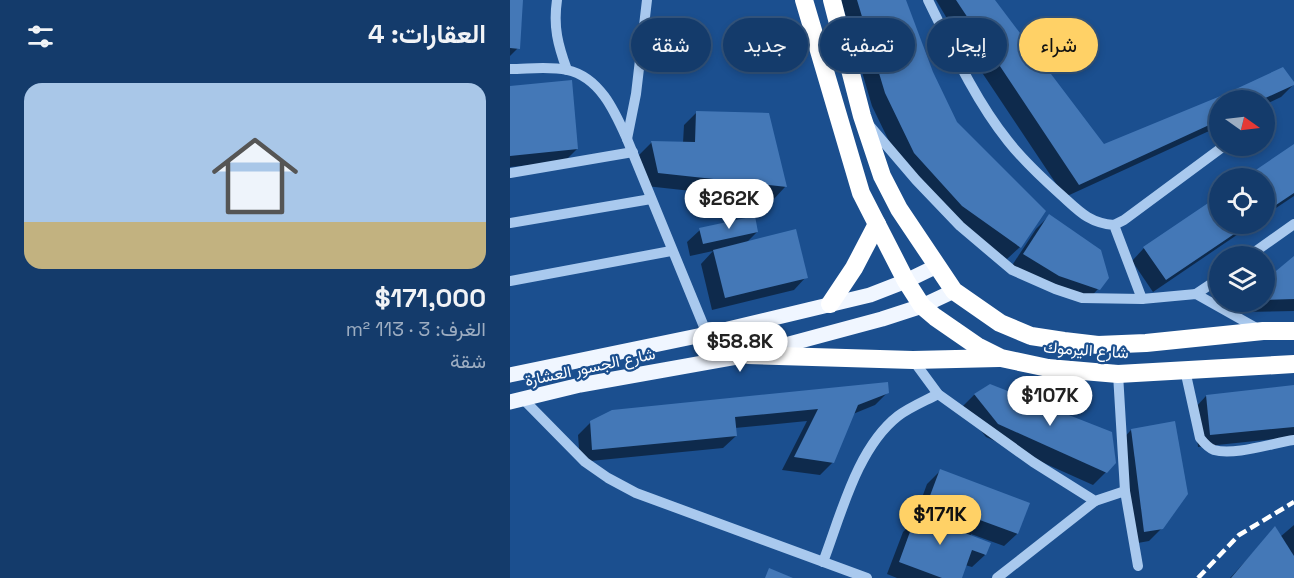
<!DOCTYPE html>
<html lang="ar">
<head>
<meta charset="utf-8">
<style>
	:root { --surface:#143b6b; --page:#1d4271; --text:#f1f3f6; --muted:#9dadc1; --line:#33557e; --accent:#ffd166 }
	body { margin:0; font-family:"Space Grotesk",Vazirmatn,sans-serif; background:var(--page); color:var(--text); direction:rtl; height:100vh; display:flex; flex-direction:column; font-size:22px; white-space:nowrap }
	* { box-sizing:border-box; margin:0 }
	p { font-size:20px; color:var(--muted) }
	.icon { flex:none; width:33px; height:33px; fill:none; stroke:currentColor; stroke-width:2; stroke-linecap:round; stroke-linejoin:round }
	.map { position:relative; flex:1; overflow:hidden; direction:ltr }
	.drawer { display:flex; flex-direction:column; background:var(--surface); width:510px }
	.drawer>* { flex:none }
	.hud { position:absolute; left:18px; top:18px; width:570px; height:54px; direction:rtl; display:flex; gap:12px }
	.needle { width:39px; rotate:104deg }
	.buttons { position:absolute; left:699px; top:90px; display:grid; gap:12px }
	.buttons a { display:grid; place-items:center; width:66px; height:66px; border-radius:50%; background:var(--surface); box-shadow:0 3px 9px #0003,0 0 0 2px var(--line); font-size:30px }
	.price { position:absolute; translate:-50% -51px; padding:0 14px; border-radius:21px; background:#fff; color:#222; font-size:20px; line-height:39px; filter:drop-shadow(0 2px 3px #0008) }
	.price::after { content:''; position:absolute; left:50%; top:36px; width:18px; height:14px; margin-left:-9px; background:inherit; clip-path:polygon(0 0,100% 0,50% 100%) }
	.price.active { background:var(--accent); color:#111 }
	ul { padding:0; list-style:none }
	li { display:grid; align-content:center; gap:12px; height:318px; padding:0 24px }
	li span { display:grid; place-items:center; height:186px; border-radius:18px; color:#555 }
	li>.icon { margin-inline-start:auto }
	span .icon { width:108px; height:108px; fill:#fffc; stroke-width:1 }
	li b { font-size:26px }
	h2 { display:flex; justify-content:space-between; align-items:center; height:72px; padding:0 24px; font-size:26px }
	.tag { padding:0 21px; border-radius:27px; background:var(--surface); box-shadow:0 3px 9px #0003,0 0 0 2px var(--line); font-size:21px; line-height:54px }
	.tag.active { background:var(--accent); color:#111 }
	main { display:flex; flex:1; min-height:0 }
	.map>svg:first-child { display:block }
	.shadow { fill:#0007 }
	.building { fill:#4478b7 }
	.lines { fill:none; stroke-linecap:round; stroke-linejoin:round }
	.minor { stroke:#a9c9ee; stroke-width:10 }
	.major { stroke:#f0f6ff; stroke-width:15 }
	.highway { stroke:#fff; stroke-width:18 }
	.rail { stroke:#fff; stroke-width:4.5; stroke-dasharray:10 4.5; stroke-linecap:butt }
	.labels { text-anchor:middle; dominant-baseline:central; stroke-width:4.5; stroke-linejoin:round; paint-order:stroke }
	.street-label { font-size:16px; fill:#fff; stroke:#1b4f8f }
</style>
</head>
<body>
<main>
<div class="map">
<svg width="784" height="578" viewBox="0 0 784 578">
	<rect width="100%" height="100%" fill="#1b4f8f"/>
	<!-- shadow -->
	<g class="shadow">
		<polygon points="0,0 12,0 8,48 0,56"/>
		<polygon points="331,0 395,0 421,73 510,247 497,259 439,218 391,166 362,106"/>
		<polygon points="426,0 484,0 593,146 714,96 784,84 771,97 754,105 754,100 710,100 710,126 555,197 445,32"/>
		<polygon points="0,87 67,149 54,162 0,167"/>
		<polygon points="187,112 258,114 275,187 263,200 136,186 129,155 142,142 173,143 174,125"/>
		<polygon points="784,146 784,196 754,216 754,178 736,178"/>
		<polygon points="539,216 588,289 576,302 501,267 526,229"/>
		<polygon points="710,224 743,224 643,292 622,261 634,248"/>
		<polygon points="190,230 247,232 236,243 296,277 284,290 202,310 191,264 203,251 180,256 177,242"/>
		<polygon points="784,258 784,311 731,312 731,305 734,302 754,302 754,283"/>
		<polygon points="480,385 596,472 583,485 476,437 452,407 464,395"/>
		<polygon points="784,386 784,437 688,447 684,409 696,396"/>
		<polygon points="378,392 365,405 343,414 323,462 310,475 272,470 297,421 225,428 226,436 213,448 70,462 68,435 81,422"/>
		<polygon points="621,430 652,528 639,541 622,544 609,443"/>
		<polygon points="430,471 518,504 507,534 494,546 461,534 460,537 475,555 462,567 455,565 450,578 387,578 377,574 393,532 410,515 406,514 417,484"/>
		<polygon points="784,525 784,578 720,578 765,529 770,537"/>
	</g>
	<!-- building -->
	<g class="building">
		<polygon points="0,0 13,0 10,49 0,48"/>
		<polygon points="347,0 396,0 423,72 447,122 536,211 511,248 452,206 404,153 375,93"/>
		<polygon points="446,0 485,0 594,144 713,95 773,67 784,82 784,85 751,100 710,100 710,120 569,185"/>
		<polygon points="62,80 68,149 0,156 0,86"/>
		<polygon points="186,111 259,113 277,187 148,173 141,141 185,142"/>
		<polygon points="784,144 784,193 754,213 754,178 734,178"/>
		<polygon points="710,195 710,224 739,224 656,280 633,247"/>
		<polygon points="539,214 591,250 599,278 590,290 549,276 513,254"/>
		<polygon points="245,216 248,232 193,244 189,228"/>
		<polygon points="286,229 298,278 215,298 203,250"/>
		<polygon points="784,256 784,299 754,300 754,281"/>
		<polygon points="378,382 379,393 348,405 324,463 284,457 308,409 225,417 227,436 82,450 80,421 102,410"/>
		<polygon points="480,384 602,432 606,463 597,473 488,424 464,394"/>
		<polygon points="784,385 784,427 700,435 696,395"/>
		<polygon points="665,421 678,494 653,529 634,532 621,429"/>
		<polygon points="430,469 520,503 508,534 418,501"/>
		<polygon points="414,509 453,523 450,531 481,543 476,555 462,550 452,578 432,578 389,562 405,518 411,520"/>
		<polygon points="765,526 784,556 784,578 721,578"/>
		<polygon points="259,568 283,578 255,578"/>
	</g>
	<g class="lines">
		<!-- minor -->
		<g class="minor">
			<path d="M47,0C43,27 48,45 57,70"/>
			<path d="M418,0C441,47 465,100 498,141C513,160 531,177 550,194C568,210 578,223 604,225L632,299"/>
			<path d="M0,69C18,69 40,66 57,70C90,77 105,112 117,139L197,334"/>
			<polyline points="359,125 406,180 450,226 502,270 545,289 572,298 632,299 686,294 750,330"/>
			<polyline points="117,139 126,94 137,0"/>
			<polyline points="0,173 123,152"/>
			<polyline points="0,223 141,199"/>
			<polyline points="604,225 614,220 714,146"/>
			<polyline points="739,256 784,224"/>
			<polyline points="0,281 161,251"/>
			<polyline points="686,294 710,278"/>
			<polyline points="403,360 428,394 523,462 585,501 615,491"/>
			<path d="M675,370L690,438C694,443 698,448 704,450C724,456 763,443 784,440"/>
			<polyline points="608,374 615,491 628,566"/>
			<polyline points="13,399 75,462 98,478 126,493 357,578"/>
			<path d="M313,562C331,515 347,448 388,416C400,407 415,401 428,394"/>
			<polyline points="487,578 585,501"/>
		</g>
		<!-- major -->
		<g class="major">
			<polyline points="0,375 197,334 360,295 396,281 427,266"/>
			<polyline points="0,402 70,385 238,355 372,319 412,306 444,291"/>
		</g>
		<!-- highway -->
		<g class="highway">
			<polyline points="294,0 351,193 396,281 412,306 425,317 467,346 491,358 538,368 608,374 784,364"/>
			<polyline points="322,0 352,116 372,176 389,209 444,291 490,323 521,336 554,341 588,345 636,343 753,331 784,331"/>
			<polyline points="320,304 344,268 367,224"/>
			<polyline points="238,355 403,360 489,358"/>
		</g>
		<!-- rail -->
		<polyline class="rail" points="688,578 729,535 784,502"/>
	</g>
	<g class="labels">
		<!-- street labels -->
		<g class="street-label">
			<text transform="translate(576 350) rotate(4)">شارع اليرموك</text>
			<text transform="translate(80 367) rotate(-12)">شارع الجسور العشارة</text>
		</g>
	</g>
</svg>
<div class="buttons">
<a><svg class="needle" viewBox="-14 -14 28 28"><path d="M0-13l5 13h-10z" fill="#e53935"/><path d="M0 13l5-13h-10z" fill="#9dadc1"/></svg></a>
<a><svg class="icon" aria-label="locate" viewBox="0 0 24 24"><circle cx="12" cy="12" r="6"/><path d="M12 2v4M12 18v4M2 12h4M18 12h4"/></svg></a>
<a><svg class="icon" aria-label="layers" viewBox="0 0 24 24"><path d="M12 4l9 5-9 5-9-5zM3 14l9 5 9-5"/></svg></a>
</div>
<b class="price" style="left:219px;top:230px">$262K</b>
<b class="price" style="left:230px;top:373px">$58.8K</b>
<b class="price" style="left:540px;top:427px">$107K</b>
<b class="price active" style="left:430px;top:546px">$171K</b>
<div class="hud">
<a class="tag active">شراء</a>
<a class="tag">إيجار</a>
<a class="tag">تصفية</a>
<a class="tag">جديد</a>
<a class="tag">شقة</a>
</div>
</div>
<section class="drawer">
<h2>العقارات: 4<svg class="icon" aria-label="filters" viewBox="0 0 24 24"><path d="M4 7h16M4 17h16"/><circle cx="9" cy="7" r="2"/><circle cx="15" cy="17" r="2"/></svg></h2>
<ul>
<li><span style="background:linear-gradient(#a9c7e8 75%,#c2b280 0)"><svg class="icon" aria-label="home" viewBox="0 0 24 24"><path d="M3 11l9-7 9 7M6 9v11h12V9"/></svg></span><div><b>$171,000</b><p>الغرف: 3 · 113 m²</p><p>شقة</p></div></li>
</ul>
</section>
</main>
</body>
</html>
